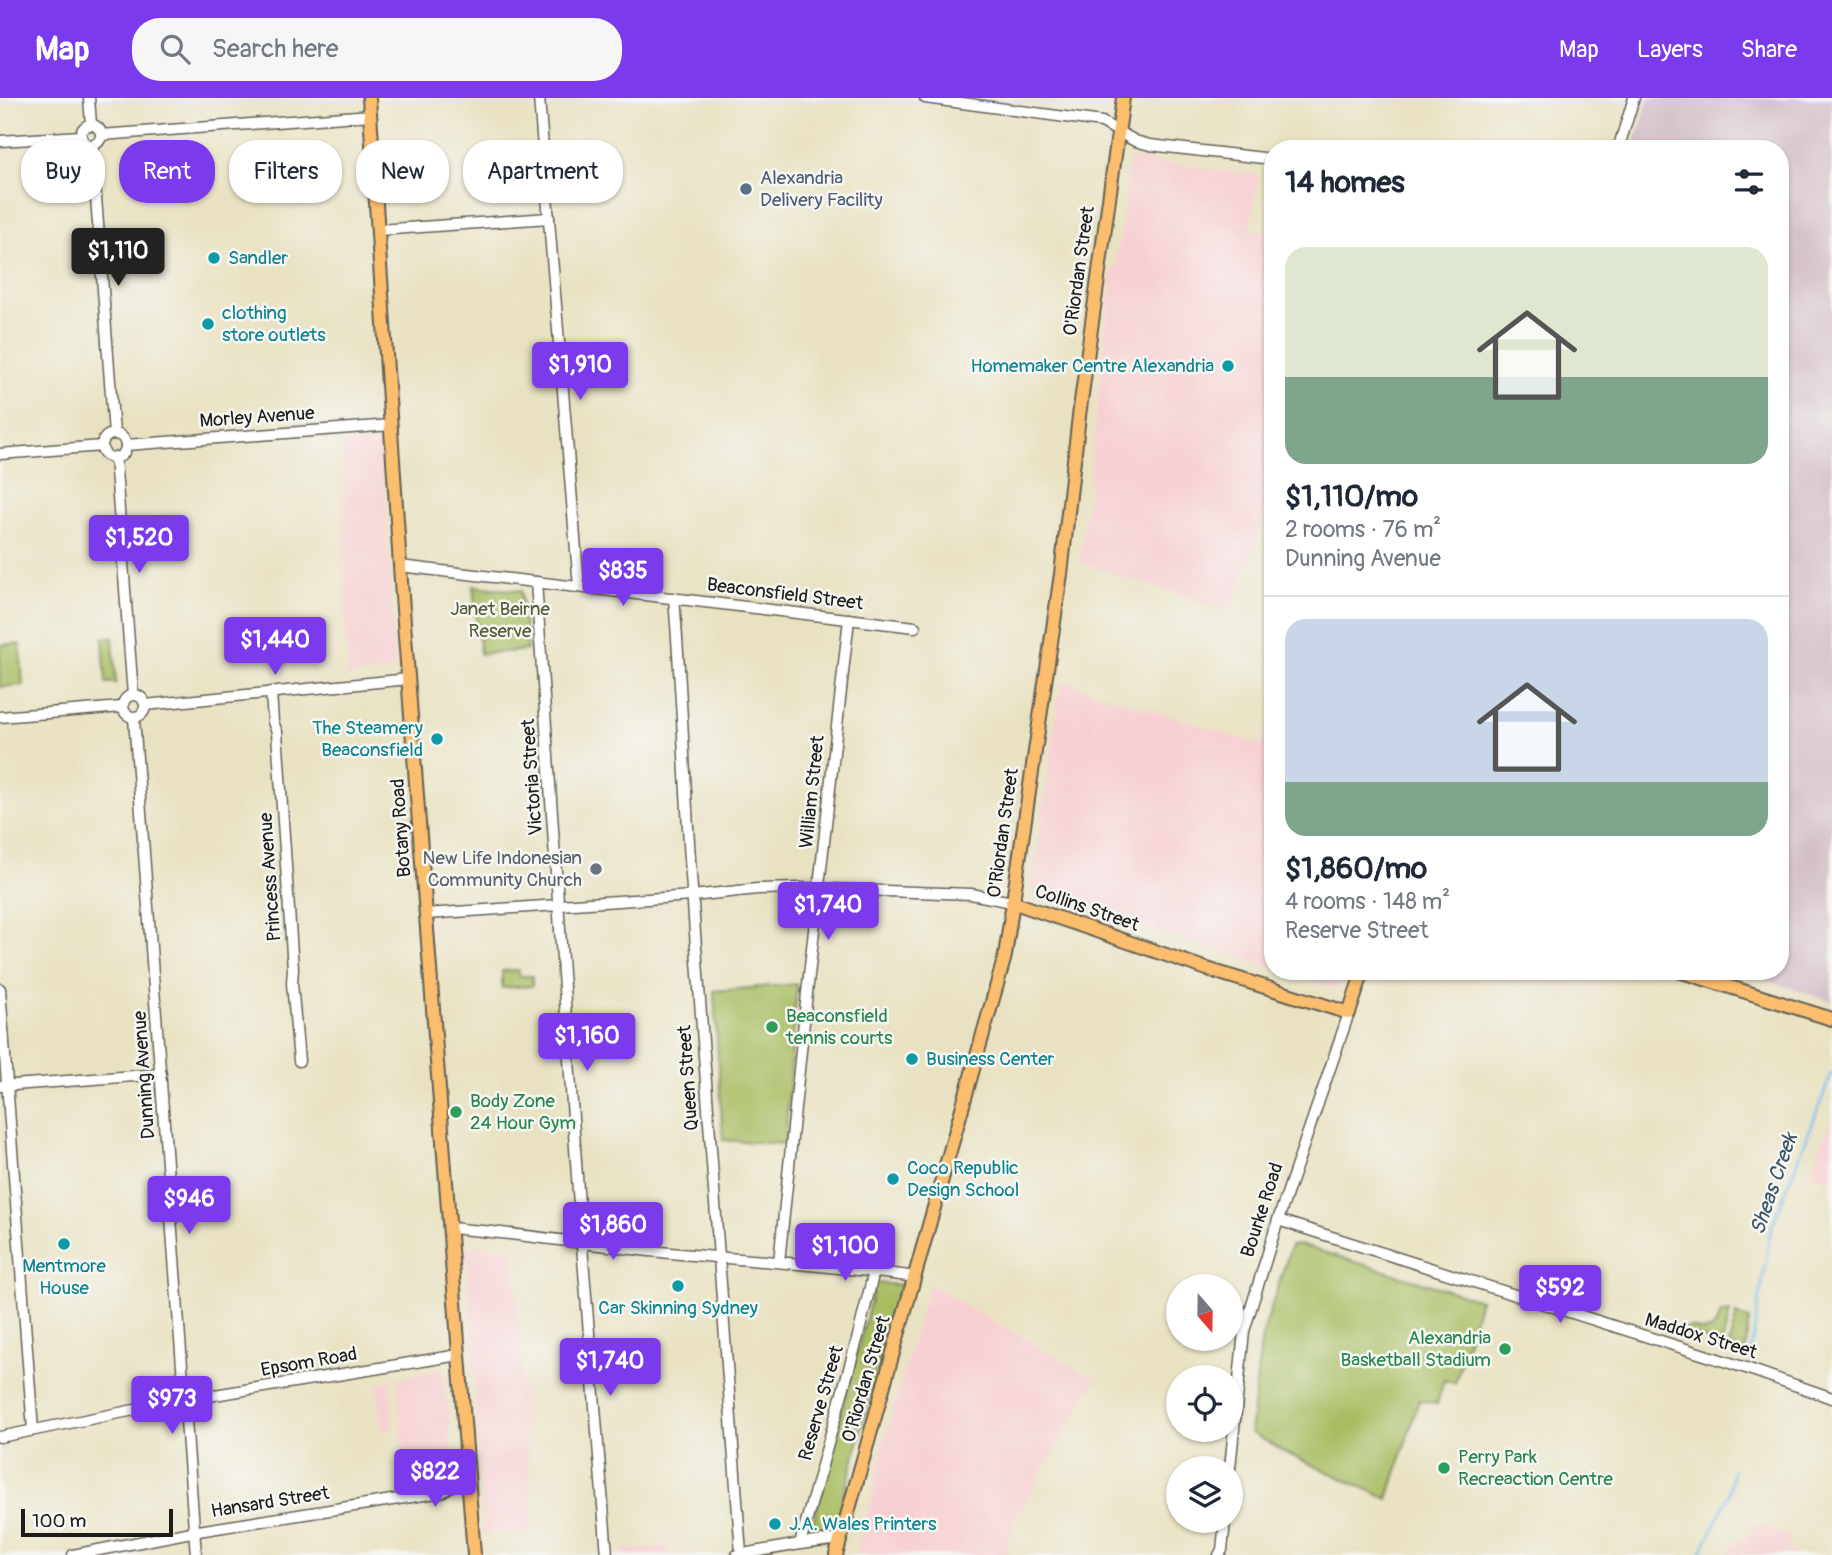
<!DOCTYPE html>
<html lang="en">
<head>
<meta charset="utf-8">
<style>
	:root { --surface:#fff; --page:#f6f6f7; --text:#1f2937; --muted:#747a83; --line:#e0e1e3; --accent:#7c3aed }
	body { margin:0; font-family:Pangolin,sans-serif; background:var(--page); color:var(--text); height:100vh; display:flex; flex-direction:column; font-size:26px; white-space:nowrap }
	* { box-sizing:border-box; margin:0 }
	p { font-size:23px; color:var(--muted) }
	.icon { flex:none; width:38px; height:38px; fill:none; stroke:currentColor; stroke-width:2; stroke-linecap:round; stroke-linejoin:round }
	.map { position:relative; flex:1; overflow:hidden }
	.drawer { position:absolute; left:1264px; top:42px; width:525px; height:840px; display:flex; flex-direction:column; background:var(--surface); border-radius:28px; box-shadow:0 2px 5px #0004 }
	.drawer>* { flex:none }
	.hud { position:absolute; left:21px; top:42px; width:665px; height:63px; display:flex; gap:14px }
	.needle { width:46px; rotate:160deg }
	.buttons { position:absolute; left:1166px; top:1176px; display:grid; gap:14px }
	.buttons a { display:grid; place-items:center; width:77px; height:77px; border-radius:50%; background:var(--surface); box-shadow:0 2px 5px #0004; font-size:35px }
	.scale { position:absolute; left:21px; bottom:18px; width:152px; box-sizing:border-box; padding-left:7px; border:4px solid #1c1c1c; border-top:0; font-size:19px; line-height:24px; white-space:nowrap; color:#1c1c1c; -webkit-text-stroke:5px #f6f6f2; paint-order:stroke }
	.price { position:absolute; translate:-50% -60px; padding:0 16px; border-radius:7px; background:var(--accent); color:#fff; font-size:23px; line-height:46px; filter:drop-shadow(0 2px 4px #0008) }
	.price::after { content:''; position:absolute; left:50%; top:42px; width:21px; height:16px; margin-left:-10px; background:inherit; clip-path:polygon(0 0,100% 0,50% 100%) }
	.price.active { background:#222; color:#fff }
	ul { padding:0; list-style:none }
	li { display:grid; align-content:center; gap:14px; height:371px; padding:0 21px }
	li+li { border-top:2px solid var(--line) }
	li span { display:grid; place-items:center; height:217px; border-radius:21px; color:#555 }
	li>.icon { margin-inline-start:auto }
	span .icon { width:126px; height:126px; fill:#fffc; stroke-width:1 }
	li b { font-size:30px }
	h2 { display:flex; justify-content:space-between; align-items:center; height:84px; padding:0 21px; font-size:30px }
	.chip { padding:0 24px; border-radius:28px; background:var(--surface); box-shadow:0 2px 5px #0004; font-size:24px; line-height:63px }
	.chip.active { background:var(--accent); color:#fff }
	header { display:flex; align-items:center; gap:42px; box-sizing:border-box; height:98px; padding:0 35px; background:var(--accent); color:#fff }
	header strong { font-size:33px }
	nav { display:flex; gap:38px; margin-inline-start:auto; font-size:24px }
	.search { width:490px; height:63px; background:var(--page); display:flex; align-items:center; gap:18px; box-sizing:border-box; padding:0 24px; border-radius:28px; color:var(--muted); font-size:26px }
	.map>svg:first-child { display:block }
	.built { fill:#f7cfd2 }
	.industrial { fill:#d2bdc6 }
	.green { fill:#a8bd62; stroke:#626c3f; stroke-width:2 }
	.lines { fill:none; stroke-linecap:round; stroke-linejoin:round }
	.stream { stroke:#7abef0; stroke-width:2.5 }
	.minor-casing { stroke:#646156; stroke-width:13 }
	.major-casing { stroke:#646156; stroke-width:16 }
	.minor { stroke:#fff; stroke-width:10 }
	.major { stroke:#fbbe6e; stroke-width:12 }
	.service-dot { fill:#5c6f8a; stroke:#f6f6f2; stroke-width:2.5 }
	.culture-dot { fill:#0f9aa8; stroke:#f6f6f2; stroke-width:2.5 }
	.worship-dot { fill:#6b7280; stroke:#f6f6f2; stroke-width:2.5 }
	.leisure-dot { fill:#2e9e5b; stroke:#f6f6f2; stroke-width:2.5 }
	.labels { text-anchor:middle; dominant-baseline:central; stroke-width:5; stroke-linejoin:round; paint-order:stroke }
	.service-label { font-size:19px; fill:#4e5e75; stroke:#f6f6f2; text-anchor:start }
	.culture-label { font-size:19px; fill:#0d838f; stroke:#f6f6f2; text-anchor:start }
	.street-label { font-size:19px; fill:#1c1c1c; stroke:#f6f6f2 }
	.park-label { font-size:19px; fill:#545c38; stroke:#f6f6f2 }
	.worship-label { font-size:19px; fill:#5b616d; stroke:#f6f6f2; text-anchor:end }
	.leisure-label { font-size:19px; fill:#27864d; stroke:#f6f6f2; text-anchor:start }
	.water-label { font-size:21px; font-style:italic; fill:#3d5566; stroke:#f6f6f2 }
</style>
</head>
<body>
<header>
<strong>Map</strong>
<div class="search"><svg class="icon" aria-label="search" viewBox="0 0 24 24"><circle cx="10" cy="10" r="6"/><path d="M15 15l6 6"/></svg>Search here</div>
<nav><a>Map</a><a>Layers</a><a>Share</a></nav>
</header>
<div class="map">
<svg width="1832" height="1457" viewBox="0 0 1832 1457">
	<rect width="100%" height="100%" fill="#f6f6f2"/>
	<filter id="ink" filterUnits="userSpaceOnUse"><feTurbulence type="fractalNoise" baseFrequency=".0143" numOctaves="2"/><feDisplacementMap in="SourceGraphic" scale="14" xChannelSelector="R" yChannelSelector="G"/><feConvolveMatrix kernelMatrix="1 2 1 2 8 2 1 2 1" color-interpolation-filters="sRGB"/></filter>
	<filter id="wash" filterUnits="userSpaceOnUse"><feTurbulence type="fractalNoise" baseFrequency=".00686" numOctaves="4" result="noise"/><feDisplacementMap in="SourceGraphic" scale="28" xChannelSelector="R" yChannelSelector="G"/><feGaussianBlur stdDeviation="1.57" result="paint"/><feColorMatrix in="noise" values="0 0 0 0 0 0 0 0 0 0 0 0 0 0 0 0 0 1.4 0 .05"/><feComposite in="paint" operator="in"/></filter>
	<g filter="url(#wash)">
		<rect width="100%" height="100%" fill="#e9e2c2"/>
		<!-- built -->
		<g class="built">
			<polygon points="1130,60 1259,78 1250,130 1272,136 1272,393 1232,514 1080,464 1112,176 1116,168"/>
			<polygon points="342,342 382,346 396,572 347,578"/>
			<polygon points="1061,583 1261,647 1268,627 1272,628 1272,869 1036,796 1032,787"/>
			<polygon points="1284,873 1343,873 1337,891"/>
			<polygon points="1832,1018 1832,1083 1811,1076"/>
			<polygon points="470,1147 514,1152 533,1433 483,1437 466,1150"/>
			<polygon points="929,1186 1096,1282 1015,1421 1005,1457 856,1457 877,1383 873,1382"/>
			<polygon points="444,1272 453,1378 405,1386 398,1280"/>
			<polygon points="390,1282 393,1330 381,1332 377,1285"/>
			<polygon points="1754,1426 1791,1438 1786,1453 1798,1457 1729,1457 1732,1447 1750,1436"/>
			<polygon points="668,1449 669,1457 623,1457 623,1452"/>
		</g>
		<!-- industrial -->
		<polygon class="industrial" points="1649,0 1832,0 1832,903 1736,873 1780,873 1780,51 1633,51"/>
		<!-- green -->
		<g class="green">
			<polygon points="473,488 521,493 527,552 480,556"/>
			<polygon points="113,539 116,585 106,585 103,540"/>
			<polygon points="20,546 23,587 0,589 0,547"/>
			<polygon points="519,872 519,878 532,878 532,888 502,890 502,873"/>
			<polygon points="797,886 785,1046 723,1042 714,893"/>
			<polygon points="1300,1147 1480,1202 1455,1285 1444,1282 1437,1306 1419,1302 1388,1401 1288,1356 1250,1334 1262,1238 1291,1148"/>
			<polygon points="875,1185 900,1187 832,1443 809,1440"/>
			<polygon points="1726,1213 1730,1214 1723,1242 1718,1245 1676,1232 1692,1229 1701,1233 1711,1232 1715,1228 1721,1215"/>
			<polygon points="1737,1216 1739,1218 1749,1221 1745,1255 1731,1250 1729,1245"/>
		</g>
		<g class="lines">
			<!-- stream -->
			<g class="stream">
				<polyline points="1751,1252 1771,1131 1832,975"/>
				<polyline points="1700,1457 1729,1397 1733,1371"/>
			</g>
		</g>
	</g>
	<g filter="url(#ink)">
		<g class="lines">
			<!-- minor casing -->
			<g class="minor-casing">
				<g id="minor">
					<polyline points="89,0 91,26"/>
					<polyline points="539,0 579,489"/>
					<polyline points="925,0 1102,24 1135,43 1150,47 1272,61"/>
					<circle cx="91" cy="37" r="10"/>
					<polyline points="101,37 371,17"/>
					<polyline points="0,43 81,38"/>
					<polyline points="92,47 114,336"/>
					<polyline points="1618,51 1634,0"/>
					<polyline points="378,132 549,120"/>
					<circle cx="114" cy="348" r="12"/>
					<polyline points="126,347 391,327"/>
					<polyline points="0,356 102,348"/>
					<polyline points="115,359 133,597"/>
					<polyline points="400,468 915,529"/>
					<polyline points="536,484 581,1136 607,1457"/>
					<path d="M674,500C682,597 685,694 692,791C707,1013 723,1235 741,1456"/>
					<polyline points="271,594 273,624 277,634 293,871 292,885 299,963"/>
					<circle cx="134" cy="608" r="11"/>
					<polyline points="145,607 409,581"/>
					<polyline points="0,619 122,609"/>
					<polyline points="134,620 196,1457"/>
					<polyline points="426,816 692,798 757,791 801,790 971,796 1012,804"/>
					<polyline points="0,891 33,1332"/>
					<polyline points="0,988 161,976"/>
					<polyline points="1278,1122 1746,1270 1832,1300"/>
					<path d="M449,1130C516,1135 583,1146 650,1153C738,1162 827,1166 915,1179"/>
					<polyline points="779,1164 807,895 849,521"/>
					<polyline points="0,1339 184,1302 459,1257"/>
					<polyline points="1230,1370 1244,1233 1278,1122 1349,915"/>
					<polyline points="800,1446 857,1242 874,1173"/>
					<polyline points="73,1457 186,1435 442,1394 468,1377"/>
					<polyline points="737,1457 800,1446 840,1441"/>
					<polyline points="1219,1457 1222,1452 1225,1423"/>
				</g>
			</g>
			<!-- major casing -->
			<g class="major-casing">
				<g id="major">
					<polyline points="369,0 402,498 474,1457"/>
					<polyline points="1012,804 1207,871 1349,915 1363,873"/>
					<polyline points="1679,873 1832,921"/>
					<polyline points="836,1457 1005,858 1061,476 1079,318 1123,0"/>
				</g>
			</g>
			<!-- minor -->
			<use href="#minor" class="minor"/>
			<!-- major -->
			<use href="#major" class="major"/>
		</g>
	</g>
	<!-- markers -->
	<circle class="service-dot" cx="746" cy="91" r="7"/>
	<g class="culture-dot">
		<circle cx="214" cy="160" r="7"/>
		<circle cx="208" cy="226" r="7"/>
		<circle cx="1228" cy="268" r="7"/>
		<circle cx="437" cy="641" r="7"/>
		<circle cx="912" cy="961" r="7"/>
		<circle cx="893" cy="1081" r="7"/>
		<circle cx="64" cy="1146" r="7"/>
		<circle cx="678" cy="1188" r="7"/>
		<circle cx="775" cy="1426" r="7"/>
	</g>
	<circle class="worship-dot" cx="596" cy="771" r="7"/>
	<g class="leisure-dot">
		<circle cx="772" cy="929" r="7"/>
		<circle cx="456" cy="1014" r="7"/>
		<circle cx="1505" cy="1251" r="7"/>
		<circle cx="1444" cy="1370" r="7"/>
	</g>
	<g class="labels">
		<!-- service labels -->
		<g class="service-label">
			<text x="760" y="80">Alexandria<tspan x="760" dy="22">Delivery Facility</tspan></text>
		</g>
		<!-- culture labels -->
		<g class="culture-label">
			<text x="228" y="160">Sandler</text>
			<text x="222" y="215">clothing<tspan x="222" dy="22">store outlets</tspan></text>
			<text x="1214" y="268" text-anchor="end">Homemaker Centre Alexandria</text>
			<text x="423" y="630" text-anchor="end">The Steamery<tspan x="423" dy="22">Beaconsfield</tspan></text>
			<text x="926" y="961">Business Center</text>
			<text x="907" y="1070">Coco Republic<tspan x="907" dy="22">Design School</tspan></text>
			<text x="64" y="1168" text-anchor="middle">Mentmore<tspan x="64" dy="22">House</tspan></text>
			<text x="678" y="1210" text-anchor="middle">Car Skinning Sydney</text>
			<text x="789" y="1426">J.A. Wales Printers</text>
		</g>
		<!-- street labels -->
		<g class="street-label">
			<text transform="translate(1079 173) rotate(-82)">O'Riordan Street</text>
			<text transform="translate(257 319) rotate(-4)">Morley Avenue</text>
			<text transform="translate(785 496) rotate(7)">Beaconsfield Street</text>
			<text transform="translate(532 679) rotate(-94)">Victoria Street</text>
			<text transform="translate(812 694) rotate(-84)">William Street</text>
			<text transform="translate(401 730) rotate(-94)">Botany Road</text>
			<text transform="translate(1003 735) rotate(-82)">O'Riordan Street</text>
			<text transform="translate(270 779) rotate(-94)">Princess Avenue</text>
			<text transform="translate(1087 810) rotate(19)">Collins Street</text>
			<text transform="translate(144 977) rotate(-94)">Dunning Avenue</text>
			<text transform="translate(688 980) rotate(-94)">Queen Street</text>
			<text transform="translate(1262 1112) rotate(-72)">Bourke Road</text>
			<text transform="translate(1701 1238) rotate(17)">Maddox Street</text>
			<text transform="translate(309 1264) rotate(-10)">Epsom Road</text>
			<text transform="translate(866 1281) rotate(-74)">O'Riordan Street</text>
			<text transform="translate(821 1305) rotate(-74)">Reserve Street</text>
			<text transform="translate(270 1404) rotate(-9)">Hansard Street</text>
		</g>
		<!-- park labels -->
		<g class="park-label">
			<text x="500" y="511">Janet Beirne<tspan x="500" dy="22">Reserve</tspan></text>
		</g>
		<!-- worship labels -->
		<g class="worship-label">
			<text x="582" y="760">New Life Indonesian<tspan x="582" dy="22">Community Church</tspan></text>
		</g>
		<!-- leisure labels -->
		<g class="leisure-label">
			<text x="786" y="918">Beaconsfield<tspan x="786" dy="22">tennis courts</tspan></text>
			<text x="470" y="1003">Body Zone<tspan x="470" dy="22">24 Hour Gym</tspan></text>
			<text x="1491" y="1240" text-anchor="end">Alexandria<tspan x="1491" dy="22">Basketball Stadium</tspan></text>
			<text x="1458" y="1359">Perry Park<tspan x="1458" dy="22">Recreaction Centre</tspan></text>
		</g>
		<!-- water labels -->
		<g class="water-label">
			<text transform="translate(1774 1086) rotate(-71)">Sheas Creek</text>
		</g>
	</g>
</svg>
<div class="buttons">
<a><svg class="needle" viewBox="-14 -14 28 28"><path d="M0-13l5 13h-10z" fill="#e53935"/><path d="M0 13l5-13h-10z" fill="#747a83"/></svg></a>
<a><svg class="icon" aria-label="locate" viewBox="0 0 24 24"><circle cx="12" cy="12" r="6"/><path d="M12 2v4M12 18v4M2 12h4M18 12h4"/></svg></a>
<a><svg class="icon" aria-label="layers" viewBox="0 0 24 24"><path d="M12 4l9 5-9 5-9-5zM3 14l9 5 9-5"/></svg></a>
</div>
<div class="scale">100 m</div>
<b class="price active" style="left:118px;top:190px">$1,110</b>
<b class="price" style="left:580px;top:304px">$1,910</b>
<b class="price" style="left:139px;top:477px">$1,520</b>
<b class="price" style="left:623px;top:510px">$835</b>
<b class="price" style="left:275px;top:579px">$1,440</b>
<b class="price" style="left:828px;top:844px">$1,740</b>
<b class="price" style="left:587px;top:975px">$1,160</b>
<b class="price" style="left:189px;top:1138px">$946</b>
<b class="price" style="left:613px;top:1164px">$1,860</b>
<b class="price" style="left:845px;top:1185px">$1,100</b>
<b class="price" style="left:1560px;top:1227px">$592</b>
<b class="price" style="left:610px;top:1300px">$1,740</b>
<b class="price" style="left:172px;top:1338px">$973</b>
<b class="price" style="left:435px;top:1411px">$822</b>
<div class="hud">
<a class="chip">Buy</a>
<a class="chip active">Rent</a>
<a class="chip">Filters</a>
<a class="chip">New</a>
<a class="chip">Apartment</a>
</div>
<section class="drawer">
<h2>14 homes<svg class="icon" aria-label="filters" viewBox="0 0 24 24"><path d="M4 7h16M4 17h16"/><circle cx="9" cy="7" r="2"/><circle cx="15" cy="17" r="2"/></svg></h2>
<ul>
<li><span style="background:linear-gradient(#dfe7d0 60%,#7fa58c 0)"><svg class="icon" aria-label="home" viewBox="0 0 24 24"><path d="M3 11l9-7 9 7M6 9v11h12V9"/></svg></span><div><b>$1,110/mo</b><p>2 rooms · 76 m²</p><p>Dunning Avenue</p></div></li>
<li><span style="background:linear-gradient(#c9d6e8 75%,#7fa58c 0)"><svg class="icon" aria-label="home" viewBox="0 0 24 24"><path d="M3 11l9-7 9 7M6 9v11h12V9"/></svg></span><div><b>$1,860/mo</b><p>4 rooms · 148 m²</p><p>Reserve Street</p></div></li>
</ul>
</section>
</div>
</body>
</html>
